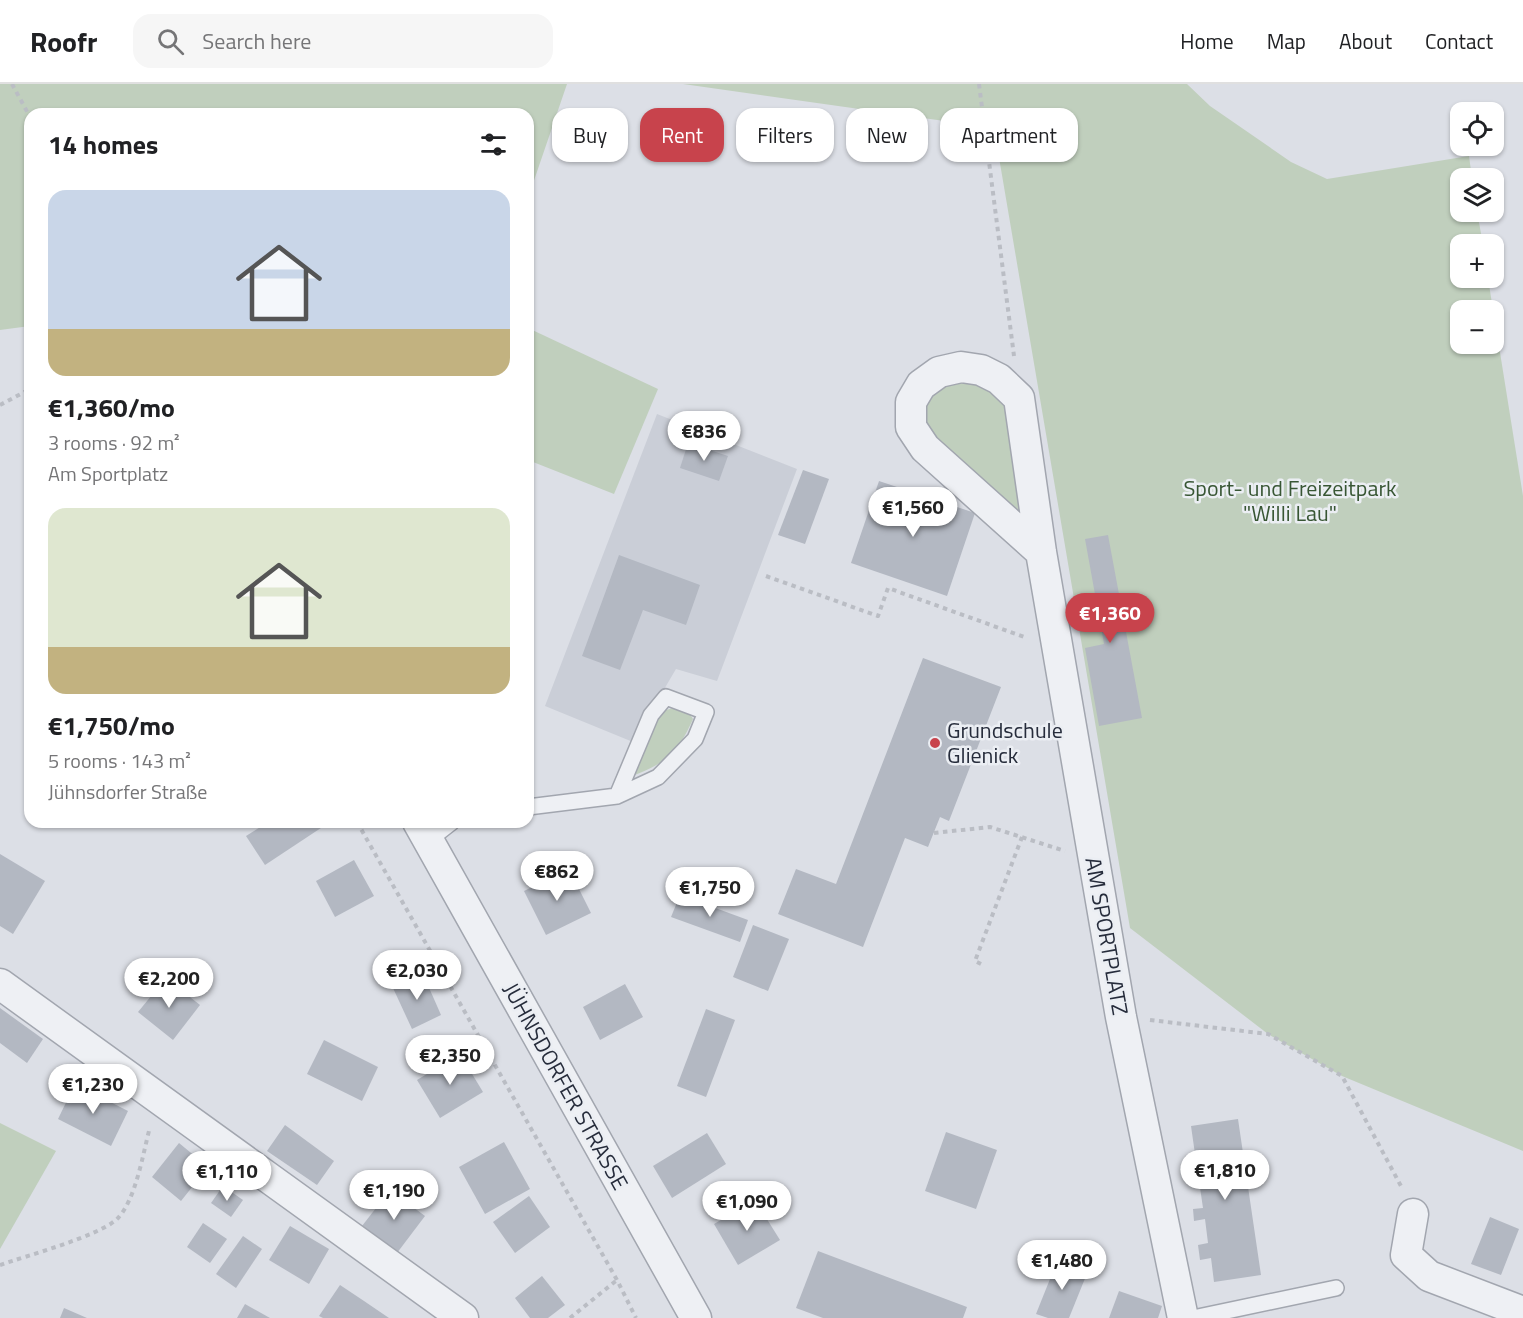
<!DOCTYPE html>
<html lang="en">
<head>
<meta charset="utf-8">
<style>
	:root { --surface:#fff; --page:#f6f6f6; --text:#202124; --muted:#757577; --line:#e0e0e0; --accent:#c8434c }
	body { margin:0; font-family:"Titillium Web",sans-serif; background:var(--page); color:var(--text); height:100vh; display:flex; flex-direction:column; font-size:22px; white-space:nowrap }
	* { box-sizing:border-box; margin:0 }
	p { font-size:20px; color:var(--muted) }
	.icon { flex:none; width:33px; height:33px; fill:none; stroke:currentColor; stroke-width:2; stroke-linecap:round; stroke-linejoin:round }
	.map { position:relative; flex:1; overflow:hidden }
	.panel { position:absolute; left:24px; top:24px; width:510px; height:720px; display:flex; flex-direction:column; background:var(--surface); border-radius:18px; box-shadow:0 2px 4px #0004 }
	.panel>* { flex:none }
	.hud { position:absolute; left:552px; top:24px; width:570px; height:54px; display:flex; gap:12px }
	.controls { position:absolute; left:1450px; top:18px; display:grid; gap:12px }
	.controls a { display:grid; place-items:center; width:54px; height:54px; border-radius:12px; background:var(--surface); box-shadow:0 2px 4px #0004; font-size:30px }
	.price { position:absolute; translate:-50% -51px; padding:0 14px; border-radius:21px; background:#fff; color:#222; font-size:20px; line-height:39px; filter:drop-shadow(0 2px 3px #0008) }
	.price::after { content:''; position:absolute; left:50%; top:36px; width:18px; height:14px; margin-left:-9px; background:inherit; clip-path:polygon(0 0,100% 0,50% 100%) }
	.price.active { background:var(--accent); color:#fff }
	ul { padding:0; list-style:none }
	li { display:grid; align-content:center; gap:12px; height:318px; padding:0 24px }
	li span { display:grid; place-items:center; height:186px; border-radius:18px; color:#555 }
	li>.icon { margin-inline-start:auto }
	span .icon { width:108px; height:108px; fill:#fffc; stroke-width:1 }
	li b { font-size:26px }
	h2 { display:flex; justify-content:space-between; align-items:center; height:72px; padding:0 24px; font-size:26px }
	.chip { padding:0 21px; border-radius:18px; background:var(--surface); box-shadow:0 2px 4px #0004; font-size:21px; line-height:54px }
	.chip.active { background:var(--accent); color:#fff }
	header { display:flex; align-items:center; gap:36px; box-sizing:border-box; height:84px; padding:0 30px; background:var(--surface); border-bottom:2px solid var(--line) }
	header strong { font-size:28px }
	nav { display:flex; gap:33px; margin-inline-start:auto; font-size:21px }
	.search { width:420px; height:54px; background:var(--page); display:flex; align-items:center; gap:15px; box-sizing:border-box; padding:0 21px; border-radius:18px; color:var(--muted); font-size:22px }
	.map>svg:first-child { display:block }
	.built { fill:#caced7 }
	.green { fill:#c0cfbd }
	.building { fill:#b3b8c2 }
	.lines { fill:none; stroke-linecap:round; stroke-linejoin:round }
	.lane-casing { stroke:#a2a6af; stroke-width:18 }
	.street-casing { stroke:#a2a6af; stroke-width:33 }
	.path { stroke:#babdc4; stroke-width:4; stroke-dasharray:4.5 4.5; stroke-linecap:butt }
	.lane { stroke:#eef0f4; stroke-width:15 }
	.street { stroke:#eef0f4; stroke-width:30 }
	.poi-dot { fill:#c8434c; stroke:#ebeef3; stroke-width:2 }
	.labels { text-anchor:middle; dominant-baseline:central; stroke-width:5; stroke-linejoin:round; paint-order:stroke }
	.park-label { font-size:22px; fill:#385634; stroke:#ebeef3 }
	.poi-label { font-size:22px; fill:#262c3b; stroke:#ebeef3; text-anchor:start }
	.street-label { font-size:22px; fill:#262c3b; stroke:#ebeef3 }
</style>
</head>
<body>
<header>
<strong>Roofr</strong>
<div class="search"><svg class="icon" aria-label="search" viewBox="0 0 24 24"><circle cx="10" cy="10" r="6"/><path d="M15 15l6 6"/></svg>Search here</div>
<nav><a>Home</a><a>Map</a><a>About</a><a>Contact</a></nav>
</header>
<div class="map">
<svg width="1523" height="1234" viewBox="0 0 1523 1234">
	<rect width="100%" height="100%" fill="#dcdfe6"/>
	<!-- built -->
	<polygon class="built" points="657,330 797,385 717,597 676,585 633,658 545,622"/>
	<!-- green -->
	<g class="green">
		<polygon points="0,0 567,0 528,114 528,30 30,30 30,242 0,246"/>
		<polygon points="683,0 1187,0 1210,22 1291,78 1327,95 1469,72 1472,94 1461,94 1461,128 1477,128 1483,160 1461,160 1461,194 1488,194 1493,226 1461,226 1461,260 1494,260 1494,231 1523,412 1523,1067 1342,992 1268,950 1130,844 994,44"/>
		<polygon points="528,244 658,305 614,410 528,376"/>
		<polygon points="962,293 1004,313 1030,448 921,341 928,308"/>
		<path d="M673,624L689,629L693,635C677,670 668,678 632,692L657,634L663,627Z"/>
		<polygon points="0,1039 56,1067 0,1165"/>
	</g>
	<!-- building -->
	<g class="building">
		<polygon points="688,359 728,372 719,397 680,384"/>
		<polygon points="803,386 829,395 805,460 778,451"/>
		<polygon points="879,397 975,429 947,512 851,479"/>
		<polygon points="1108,451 1142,634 1099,642 1085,564 1104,560 1085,455"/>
		<polygon points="619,471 700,501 686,541 643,526 620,586 582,572"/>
		<polygon points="923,574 1001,603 949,737 940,733 928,763 905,754 863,863 778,830 796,785 836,800"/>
		<polygon points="268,738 330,738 265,781 246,752"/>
		<polygon points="0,770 45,797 13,850 0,842"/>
		<polygon points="354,776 374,812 335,833 316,797"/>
		<polygon points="569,785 591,829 546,851 524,807"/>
		<polygon points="680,811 748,836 740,858 671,833"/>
		<polygon points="753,841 789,855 768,907 733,893"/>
		<polygon points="423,890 441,931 412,945 393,904"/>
		<polygon points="166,894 200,921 173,956 138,928"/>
		<polygon points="625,900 643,933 600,956 583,923"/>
		<polygon points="0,924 43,955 27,979 0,959"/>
		<polygon points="706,925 735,936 706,1013 677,1002"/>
		<polygon points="324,956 378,983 362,1017 307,990"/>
		<polygon points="460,970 483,1008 440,1034 417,996"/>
		<polygon points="75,1000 128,1027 111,1062 58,1035"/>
		<polygon points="1238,1035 1261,1191 1214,1198 1211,1174 1200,1176 1198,1161 1208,1159 1205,1135 1194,1137 1193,1125 1203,1124 1197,1083 1187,1085 1185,1072 1195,1070 1191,1042"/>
		<polygon points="285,1041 334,1077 317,1101 267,1067"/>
		<polygon points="946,1048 997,1066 976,1125 925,1107"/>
		<polygon points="707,1049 726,1080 672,1114 653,1082"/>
		<polygon points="504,1058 530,1105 485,1130 459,1083"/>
		<polygon points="179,1059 208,1083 181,1117 152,1093"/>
		<polygon points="223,1102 243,1116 231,1133 211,1119"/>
		<polygon points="390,1106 425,1132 397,1169 362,1142"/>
		<polygon points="529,1112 550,1143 515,1169 493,1138"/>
		<polygon points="755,1116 780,1156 738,1181 714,1140"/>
		<polygon points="1490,1133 1519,1145 1501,1191 1471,1180"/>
		<polygon points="203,1139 227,1155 210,1179 187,1163"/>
		<polygon points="290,1142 329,1165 309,1200 269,1176"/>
		<polygon points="243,1152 262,1165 236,1204 216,1190"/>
		<polygon points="818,1167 967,1223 963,1234 823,1234 796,1224"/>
		<polygon points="1058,1175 1088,1187 1069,1234 1048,1234 1036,1230"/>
		<polygon points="542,1192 565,1221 548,1234 530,1234 515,1214"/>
		<polygon points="340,1201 364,1217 389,1234 323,1234 319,1232"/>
		<polygon points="1119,1207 1162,1222 1158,1234 1109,1234"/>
		<polygon points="245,1220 270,1234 237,1234"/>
		<polygon points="64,1224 87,1234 60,1234"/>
	</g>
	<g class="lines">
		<!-- lane casing -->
		<g class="lane-casing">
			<g id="lane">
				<polyline points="528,723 617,712 658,693 695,655 706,628 666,613 651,631 617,712"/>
				<polyline points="429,756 452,738"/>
				<polyline points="1193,1234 1336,1204"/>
			</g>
		</g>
		<!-- street casing -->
		<g class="street-casing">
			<g id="street">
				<polyline points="1041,468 925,364 911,343 911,318 921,301 939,288 961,283 981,286 999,295 1019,314 1041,468 1121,933 1183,1234"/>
				<polyline points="418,738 696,1234"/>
				<polyline points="0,900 463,1234"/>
				<polyline points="1413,1130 1406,1171 1429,1192 1523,1228"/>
			</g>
		</g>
		<!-- path -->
		<g class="path">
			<polyline points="12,0 30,33"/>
			<polyline points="979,0 1014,272"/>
			<polyline points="0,321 30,305"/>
			<polyline points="766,492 878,532 888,504 1027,554"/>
			<polyline points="357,738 617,1196 636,1234"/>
			<polyline points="934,749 990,743 1065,767"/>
			<polyline points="981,880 975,877 1022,753"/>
			<polyline points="1150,936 1268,950 1342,992 1402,1104"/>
			<path d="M0,1181C26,1172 99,1152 117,1135C136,1116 143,1069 150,1043"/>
			<polyline points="570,1234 617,1196"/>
		</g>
		<!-- lane -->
		<use href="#lane" class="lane"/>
		<!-- street -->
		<use href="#street" class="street"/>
	</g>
	<!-- markers -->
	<circle class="poi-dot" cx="935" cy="659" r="6"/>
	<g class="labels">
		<!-- park labels -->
		<g class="park-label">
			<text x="1290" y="404">Sport- und Freizeitpark<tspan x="1290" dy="25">"Willi Lau"</tspan></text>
		</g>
		<!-- poi labels -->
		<g class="poi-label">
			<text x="947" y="646">Grundschule<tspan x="947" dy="25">Glienick</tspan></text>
		</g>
		<!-- street labels -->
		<g class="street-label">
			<text transform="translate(1107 852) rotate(80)">AM SPORTPLATZ</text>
			<text transform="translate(566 1002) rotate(61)">JÜHNSDORFER STRASSE</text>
		</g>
	</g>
</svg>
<div class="controls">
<a><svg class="icon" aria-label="locate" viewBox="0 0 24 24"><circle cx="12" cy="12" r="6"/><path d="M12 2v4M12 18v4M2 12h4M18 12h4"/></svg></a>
<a><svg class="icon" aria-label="layers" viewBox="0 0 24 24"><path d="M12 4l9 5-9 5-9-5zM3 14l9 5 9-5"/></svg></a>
<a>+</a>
<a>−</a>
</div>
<b class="price" style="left:704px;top:378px">€836</b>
<b class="price" style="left:913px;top:454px">€1,560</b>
<b class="price active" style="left:1110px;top:560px">€1,360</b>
<b class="price" style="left:557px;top:818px">€862</b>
<b class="price" style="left:710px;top:834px">€1,750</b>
<b class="price" style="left:417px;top:917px">€2,030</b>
<b class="price" style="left:169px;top:925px">€2,200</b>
<b class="price" style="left:450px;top:1002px">€2,350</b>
<b class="price" style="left:93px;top:1031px">€1,230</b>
<b class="price" style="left:1225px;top:1117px">€1,810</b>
<b class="price" style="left:227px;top:1118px">€1,110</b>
<b class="price" style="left:394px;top:1137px">€1,190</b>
<b class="price" style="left:747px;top:1148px">€1,090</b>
<b class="price" style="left:1062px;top:1207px">€1,480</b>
<div class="hud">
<a class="chip">Buy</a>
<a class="chip active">Rent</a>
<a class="chip">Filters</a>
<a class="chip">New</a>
<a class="chip">Apartment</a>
</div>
<section class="panel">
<h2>14 homes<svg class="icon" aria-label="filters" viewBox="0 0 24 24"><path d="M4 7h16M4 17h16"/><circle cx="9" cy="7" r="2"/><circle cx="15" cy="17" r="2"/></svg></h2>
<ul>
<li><span style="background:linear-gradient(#c9d6e8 75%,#c2b280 0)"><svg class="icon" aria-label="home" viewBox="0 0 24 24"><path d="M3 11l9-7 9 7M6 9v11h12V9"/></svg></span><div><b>€1,360/mo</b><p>3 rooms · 92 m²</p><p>Am Sportplatz</p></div></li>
<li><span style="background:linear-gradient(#dfe7d0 75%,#c2b280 0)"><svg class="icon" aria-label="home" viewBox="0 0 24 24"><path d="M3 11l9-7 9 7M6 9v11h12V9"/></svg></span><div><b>€1,750/mo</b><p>5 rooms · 143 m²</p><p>Jühnsdorfer Straße</p></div></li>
</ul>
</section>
</div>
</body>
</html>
